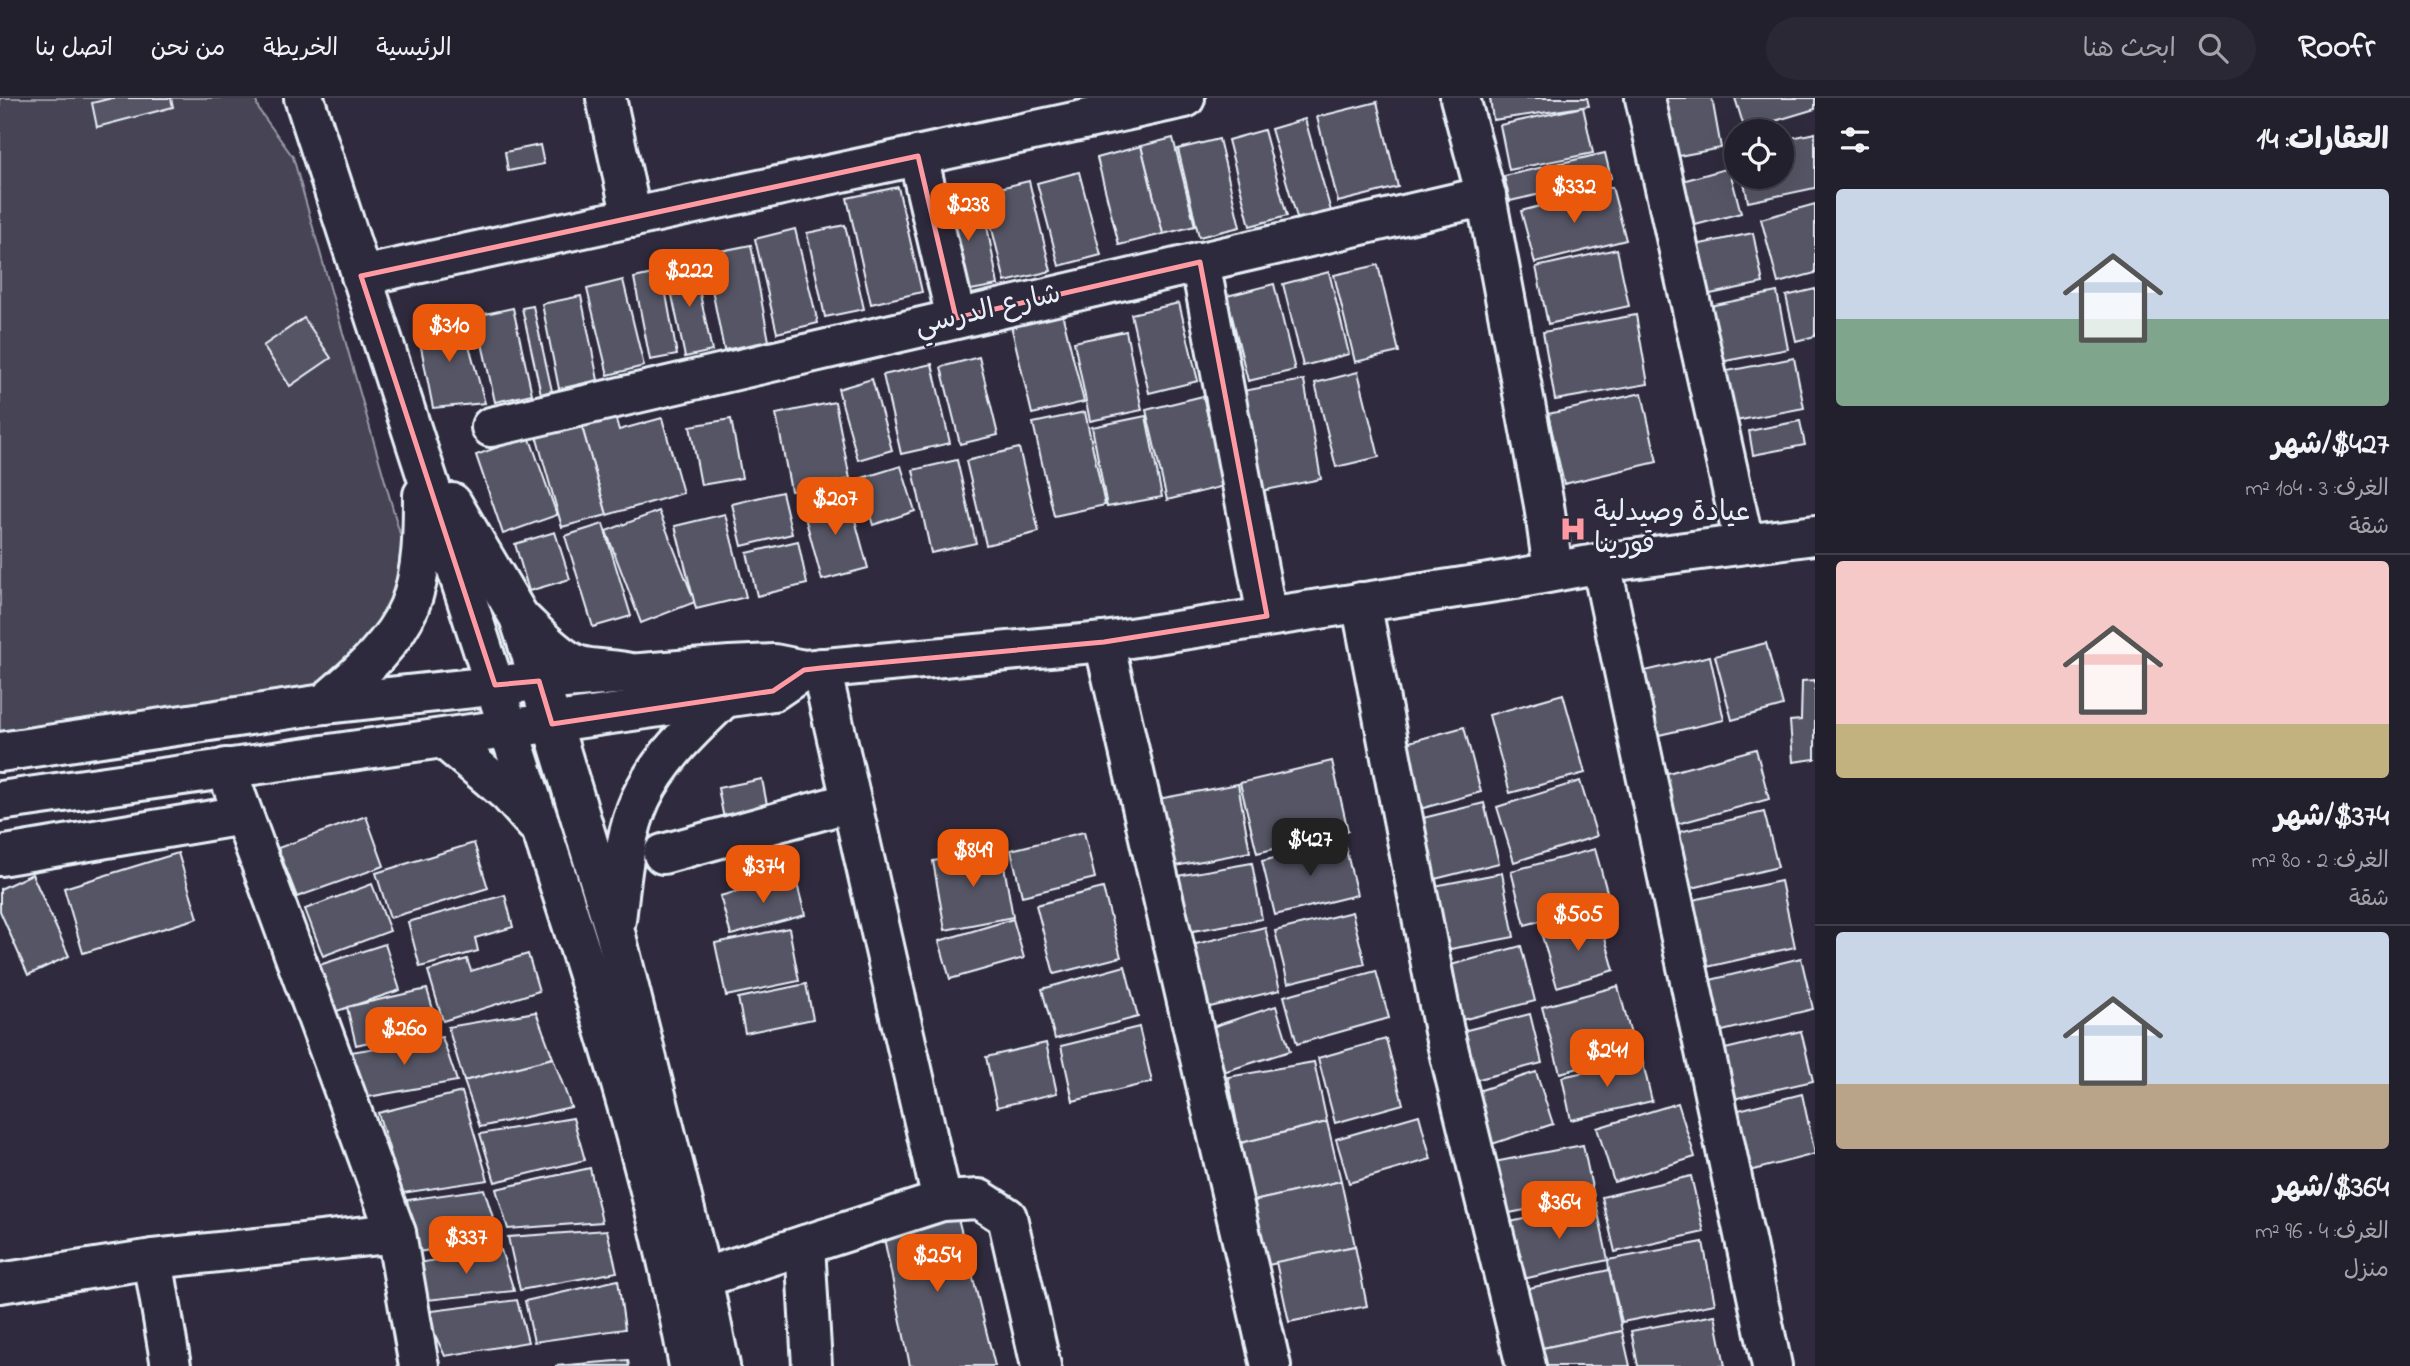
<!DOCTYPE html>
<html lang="ar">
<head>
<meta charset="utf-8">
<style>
	:root { --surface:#23202e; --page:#2b2836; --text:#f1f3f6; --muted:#a3a3aa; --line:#403e4a; --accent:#ea580c }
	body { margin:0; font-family:"Indie Flower","Playpen Sans Arabic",sans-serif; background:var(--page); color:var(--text); direction:rtl; height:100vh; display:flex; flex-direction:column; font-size:26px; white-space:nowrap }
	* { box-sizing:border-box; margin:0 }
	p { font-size:23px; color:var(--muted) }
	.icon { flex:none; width:38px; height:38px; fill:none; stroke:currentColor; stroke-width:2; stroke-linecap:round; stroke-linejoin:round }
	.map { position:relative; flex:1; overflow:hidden; direction:ltr }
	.sheet { display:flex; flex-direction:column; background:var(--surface); width:595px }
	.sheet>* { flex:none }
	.tools { position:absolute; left:1724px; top:21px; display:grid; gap:14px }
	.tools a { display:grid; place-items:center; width:70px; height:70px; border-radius:50%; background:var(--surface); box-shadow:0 7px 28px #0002,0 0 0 2px var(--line); font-size:35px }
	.price { position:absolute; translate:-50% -60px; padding:0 16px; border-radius:14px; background:var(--accent); color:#fff; font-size:23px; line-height:46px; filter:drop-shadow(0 2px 4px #0008) }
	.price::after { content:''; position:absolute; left:50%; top:42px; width:21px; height:16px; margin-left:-10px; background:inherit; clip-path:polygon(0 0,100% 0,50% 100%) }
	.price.active { background:#222; color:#fff }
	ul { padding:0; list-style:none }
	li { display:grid; align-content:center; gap:14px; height:371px; padding:0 21px }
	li+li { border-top:2px solid var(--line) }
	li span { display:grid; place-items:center; height:217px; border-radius:7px; color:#555 }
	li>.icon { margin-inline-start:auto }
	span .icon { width:126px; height:126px; fill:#fffc; stroke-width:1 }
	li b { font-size:30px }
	h2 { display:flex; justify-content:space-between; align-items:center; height:84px; padding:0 21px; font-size:30px }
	header { display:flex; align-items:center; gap:42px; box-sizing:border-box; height:98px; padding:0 35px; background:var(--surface); border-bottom:2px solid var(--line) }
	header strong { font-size:33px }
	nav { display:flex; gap:38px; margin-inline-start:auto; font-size:24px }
	.search { width:490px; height:63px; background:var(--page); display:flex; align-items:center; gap:18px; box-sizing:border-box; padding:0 24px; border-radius:38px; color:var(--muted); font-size:26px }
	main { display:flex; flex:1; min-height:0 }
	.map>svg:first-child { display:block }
	.green { fill:#464455; stroke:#979aa6; stroke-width:2 }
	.building { fill:#575565; stroke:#e8f1f8; stroke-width:2 }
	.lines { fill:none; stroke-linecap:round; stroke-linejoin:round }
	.minor-casing { stroke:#e8f1f8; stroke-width:44 }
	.major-casing { stroke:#e8f1f8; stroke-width:44 }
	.minor { stroke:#2f2a3d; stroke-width:38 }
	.major { stroke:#2f2a3d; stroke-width:38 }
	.marked { fill:none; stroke:#ff9aa2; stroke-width:5; stroke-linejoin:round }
	.labels { text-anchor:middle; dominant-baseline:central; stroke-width:5; stroke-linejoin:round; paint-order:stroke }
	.street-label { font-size:28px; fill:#e8f1f8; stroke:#2f2a3d }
	.poi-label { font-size:28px; fill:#e8f1f8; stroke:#2f2a3d; text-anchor:start }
</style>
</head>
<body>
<header>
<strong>Roofr</strong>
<div class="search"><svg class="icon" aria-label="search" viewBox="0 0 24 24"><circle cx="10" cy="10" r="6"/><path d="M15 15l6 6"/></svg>ابحث هنا</div>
<nav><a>الرئيسية</a><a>الخريطة</a><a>من نحن</a><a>اتصل بنا</a></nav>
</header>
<main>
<section class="sheet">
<h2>العقارات: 14<svg class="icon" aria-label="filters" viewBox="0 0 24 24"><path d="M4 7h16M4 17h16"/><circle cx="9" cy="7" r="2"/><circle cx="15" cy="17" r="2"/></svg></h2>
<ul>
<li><span style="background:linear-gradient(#c9d6e8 60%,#7fa58c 0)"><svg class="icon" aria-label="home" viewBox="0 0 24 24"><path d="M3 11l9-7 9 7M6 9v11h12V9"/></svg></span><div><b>$427/شهر</b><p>الغرف: 3 · 104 m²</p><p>شقة</p></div></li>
<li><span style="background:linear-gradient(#f6c9c9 75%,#c2b280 0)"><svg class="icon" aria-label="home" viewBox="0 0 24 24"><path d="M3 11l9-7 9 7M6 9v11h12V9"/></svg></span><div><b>$374/شهر</b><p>الغرف: 2 · 80 m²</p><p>شقة</p></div></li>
<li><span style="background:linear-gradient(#c9d6e8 70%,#b9a48a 0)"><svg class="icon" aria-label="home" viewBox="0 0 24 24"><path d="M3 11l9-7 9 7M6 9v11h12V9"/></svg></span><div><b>$364/شهر</b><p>الغرف: 4 · 96 m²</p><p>منزل</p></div></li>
</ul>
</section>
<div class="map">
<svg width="1815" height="1268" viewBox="0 0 1815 1268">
	<rect width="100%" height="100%" fill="#2f2a3d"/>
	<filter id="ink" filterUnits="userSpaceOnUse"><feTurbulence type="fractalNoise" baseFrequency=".0143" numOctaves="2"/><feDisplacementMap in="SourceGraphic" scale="14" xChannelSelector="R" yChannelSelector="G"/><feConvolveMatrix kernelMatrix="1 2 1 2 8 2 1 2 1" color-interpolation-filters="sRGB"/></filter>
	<g filter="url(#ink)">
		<!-- green -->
		<polygon class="green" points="0,0 255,0 259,12 293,59 402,443 393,507 366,556 320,586 274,598 0,636"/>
		<!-- building -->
		<g class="building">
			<polygon points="112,0 171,0 173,9 97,29 92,5"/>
			<polygon points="1490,0 1587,0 1589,8 1493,22"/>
			<polygon points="1651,0 1712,0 1721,50 1663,61"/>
			<polygon points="1735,0 1815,0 1815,11 1745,32"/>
			<polygon points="1377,4 1398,89 1338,104 1317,19"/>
			<polygon points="1583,9 1593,55 1509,72 1500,27"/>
			<polygon points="1305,21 1331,113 1298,123 1271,31"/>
			<polygon points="1264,32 1287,118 1250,128 1228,42"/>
			<polygon points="1815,35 1815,90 1748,104 1743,79 1782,79 1782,42"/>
			<polygon points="1173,40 1195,128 1163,136 1141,48"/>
			<polygon points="1219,41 1240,129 1199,139 1178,51"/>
			<polygon points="540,47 544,66 508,73 505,54"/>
			<polygon points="1141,48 1163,136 1119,147 1097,60"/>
			<polygon points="1605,55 1611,80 1510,103 1504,78"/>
			<polygon points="1729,70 1741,115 1680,131 1668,87"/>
			<polygon points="1079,74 1101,157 1059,168 1037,85"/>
			<polygon points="1029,83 1051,173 1005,184 983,94"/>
			<polygon points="898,89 922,194 871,206 847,100"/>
			<polygon points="1612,89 1626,142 1535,165 1521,113"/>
			<polygon points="981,95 998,187 955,195 938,103"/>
			<polygon points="1815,106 1815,175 1778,185 1761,121"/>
			<polygon points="845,127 864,211 825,219 807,135"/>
			<polygon points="795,131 818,225 777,235 755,141"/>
			<polygon points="1753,135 1763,185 1696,199 1686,149"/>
			<polygon points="751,147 769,243 724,252 705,156"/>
			<polygon points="1617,151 1629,208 1548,226 1536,169"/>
			<polygon points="693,163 712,253 685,259 666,169"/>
			<polygon points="1378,167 1399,254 1355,264 1334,177"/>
			<polygon points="662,174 677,257 650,262 634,180"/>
			<polygon points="1329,174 1349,256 1303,268 1283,186"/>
			<polygon points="623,182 644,268 608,277 587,191"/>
			<polygon points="1274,186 1295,272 1248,283 1227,198"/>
			<polygon points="1815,191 1815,238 1796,243 1786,198"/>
			<polygon points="1777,194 1788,251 1715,265 1705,209"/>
			<polygon points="581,198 598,282 559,291 542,206"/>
			<polygon points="1179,205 1198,283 1149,295 1131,216"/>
			<polygon points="1060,207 1084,304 1032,316 1009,219"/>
			<polygon points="533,208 552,293 541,296 522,210"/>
			<polygon points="513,210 532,296 495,304 476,218"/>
			<polygon points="460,215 485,305 433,310 417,229"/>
			<polygon points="1636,217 1648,286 1555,302 1543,234"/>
			<polygon points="304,220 331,260 290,288 263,248"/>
			<polygon points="1126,233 1142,312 1090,323 1074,244"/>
			<polygon points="979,259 998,337 960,346 941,269"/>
			<polygon points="1794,260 1804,310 1725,325 1717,275"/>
			<polygon points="932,266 950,345 901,356 883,277"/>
			<polygon points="1358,274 1379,359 1336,369 1315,285"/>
			<polygon points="872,281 892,352 858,362 838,291"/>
			<polygon points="1304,282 1321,381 1261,393 1243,293"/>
			<polygon points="1642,295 1657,364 1564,386 1548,316"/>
			<polygon points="1203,298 1224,388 1167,402 1146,312"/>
			<polygon points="835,304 850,381 791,393 776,316"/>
			<polygon points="613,312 619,332 662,320 683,395 607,417 580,322"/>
			<polygon points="1085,314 1105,407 1054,418 1033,325"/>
			<polygon points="1146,318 1162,399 1107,409 1092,329"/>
			<polygon points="731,321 742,380 701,387 690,328"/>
			<polygon points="580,322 607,417 562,429 535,334"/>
			<polygon points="1800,323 1805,347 1753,357 1749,333"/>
			<polygon points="529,338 557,417 503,436 476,357"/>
			<polygon points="1019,350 1039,434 986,447 966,363"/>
			<polygon points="957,362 976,445 931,455 913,372"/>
			<polygon points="901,368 915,413 873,427 859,381"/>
			<polygon points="782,394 792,436 742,448 732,406"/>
			<polygon points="848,396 868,470 822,482 802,408"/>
			<polygon points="659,413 695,504 641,525 606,433"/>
			<polygon points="725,416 746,499 696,511 675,428"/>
			<polygon points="603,426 631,518 593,529 565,438"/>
			<polygon points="555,434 570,481 529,493 515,446"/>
			<polygon points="798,443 807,486 757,498 747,455"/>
			<polygon points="1766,545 1783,608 1732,622 1715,558"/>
			<polygon points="1710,558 1724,622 1659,637 1645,573"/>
			<polygon points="1815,582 1815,661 1793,664 1790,623 1801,622 1802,583"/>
			<polygon points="1563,596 1585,675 1510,695 1489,617"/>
			<polygon points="1464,629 1481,694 1420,711 1402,646"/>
			<polygon points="1756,651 1769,701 1666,729 1653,679"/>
			<polygon points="1332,663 1348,733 1257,755 1240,685"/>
			<polygon points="762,681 768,712 724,721 718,690"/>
			<polygon points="1580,683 1597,738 1514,764 1497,709"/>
			<polygon points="1238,686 1250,754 1170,769 1158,701"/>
			<polygon points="1484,705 1499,765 1431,782 1415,722"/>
			<polygon points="1764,714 1778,769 1684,792 1671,736"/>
			<polygon points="366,718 384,768 297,799 278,750"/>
			<polygon points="1084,734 1095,780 1022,798 1011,752"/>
			<polygon points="1344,743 1357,797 1275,817 1262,763"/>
			<polygon points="474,745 488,790 390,820 376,775"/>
			<polygon points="1001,751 1013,819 945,832 933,763"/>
			<polygon points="1595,751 1610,804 1525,827 1511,773"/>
			<polygon points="178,755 198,820 83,855 64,790"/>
			<polygon points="1252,765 1262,821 1187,834 1177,778"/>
			<polygon points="1502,775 1514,839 1445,852 1434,788"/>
			<polygon points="32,776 69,858 28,877 0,813 0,791"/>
			<polygon points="795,778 805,817 731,837 720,798"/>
			<polygon points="1781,783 1795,849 1694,872 1679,805"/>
			<polygon points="372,786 390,833 323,858 305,811"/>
			<polygon points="1103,790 1121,859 1054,876 1036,807"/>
			<polygon points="505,797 513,829 475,840 478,853 420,869 408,824"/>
			<polygon points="1352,814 1365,866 1288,885 1275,833"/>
			<polygon points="1013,821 1024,860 950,881 939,843"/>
			<polygon points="1600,822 1614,872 1557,889 1542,838"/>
			<polygon points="1265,829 1280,892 1206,910 1192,847"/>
			<polygon points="789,830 799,883 726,898 715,845"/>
			<polygon points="385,846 400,892 328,916 313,869"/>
			<polygon points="1521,848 1535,903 1454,924 1440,870"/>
			<polygon points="528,856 539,893 443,923 428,873 467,861 471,873"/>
			<polygon points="1801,860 1813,911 1710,936 1698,885"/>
			<polygon points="1125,868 1138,919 1055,941 1042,891"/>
			<polygon points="1376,873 1389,920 1297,946 1284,898"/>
			<polygon points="806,886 813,921 745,935 738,900"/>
			<polygon points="1618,888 1636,955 1560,975 1542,909"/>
			<polygon points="427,891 438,928 356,947 347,909"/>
			<polygon points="1276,908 1290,953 1220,975 1206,931"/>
			<polygon points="536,914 553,960 464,983 448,929"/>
			<polygon points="1530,916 1542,965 1471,983 1459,934"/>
			<polygon points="1139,929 1152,984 1073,1003 1061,948"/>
			<polygon points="1801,933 1813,983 1733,1001 1721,952"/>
			<polygon points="442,939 457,983 368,999 351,954"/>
			<polygon points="1386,941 1403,1006 1335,1025 1318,960"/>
			<polygon points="1046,945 1057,995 997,1009 986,959"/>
			<polygon points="553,960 571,1009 480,1029 464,983"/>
			<polygon points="1642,961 1652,1003 1571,1022 1562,979"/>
			<polygon points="1314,964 1327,1024 1241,1045 1228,979"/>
			<polygon points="1536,974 1553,1026 1483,1049 1466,997"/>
			<polygon points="462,994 488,1082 403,1095 378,1015"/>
			<polygon points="1802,996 1815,1056 1742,1075 1727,1015"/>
			<polygon points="1678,1005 1695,1059 1614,1084 1597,1030"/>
			<polygon points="1419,1017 1431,1061 1349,1085 1336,1041"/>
			<polygon points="573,1020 585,1062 495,1084 480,1036"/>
			<polygon points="1327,1024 1341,1083 1254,1103 1241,1045"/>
			<polygon points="1583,1047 1594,1099 1504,1116 1494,1064"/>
			<polygon points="590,1070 602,1124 508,1131 496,1091"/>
			<polygon points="1691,1078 1704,1134 1615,1154 1602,1099"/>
			<polygon points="1341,1083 1355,1148 1268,1167 1254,1103"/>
			<polygon points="484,1091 500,1142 417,1154 407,1102"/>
			<polygon points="1596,1105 1608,1162 1523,1181 1510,1124"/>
			<polygon points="957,1116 995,1268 910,1268 882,1130"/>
			<polygon points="607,1132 617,1174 520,1192 508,1139"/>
			<polygon points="1703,1144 1715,1206 1622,1224 1609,1172 1608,1162"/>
			<polygon points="1355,1148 1367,1208 1289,1224 1276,1164"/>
			<polygon points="501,1152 514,1193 427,1202 417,1165"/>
			<polygon points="1609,1172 1622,1233 1538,1251 1525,1191"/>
			<polygon points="618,1182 625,1231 534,1244 525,1203"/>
			<polygon points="517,1202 528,1244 445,1258 424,1214"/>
			<polygon points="1715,1217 1725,1268 1638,1268 1631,1233"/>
			<polygon points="1622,1233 1630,1268 1541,1268 1538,1251"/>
			<polygon points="628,1262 629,1268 555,1268"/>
		</g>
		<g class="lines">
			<!-- minor casing -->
			<g class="minor-casing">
				<g id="minor">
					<polyline points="606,0 632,120"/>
					<polyline points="1460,0 1486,98 1544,407 1553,472"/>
					<polyline points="1645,0 1744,445"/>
					<polyline points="918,58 956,220"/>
					<polyline points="1200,164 1267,518"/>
					<polyline points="361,178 1185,0"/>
					<polyline points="491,329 1486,98"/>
					<polyline points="1601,465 1772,1268"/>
					<polyline points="1361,504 1444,933 1526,1268"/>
					<polyline points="1104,544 1271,1268"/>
					<polyline points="821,570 942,1103 979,1101 1007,1119 1041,1268"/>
					<polyline points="0,654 324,606 539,583 730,568 774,566 804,572 1104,544 1515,481 1601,465 1815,437"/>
					<polyline points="226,670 396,1135 419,1268"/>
					<path d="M0,703C258,665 516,631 773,593L804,572"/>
					<polyline points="663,756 851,704"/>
					<polyline points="0,758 243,717"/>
					<polyline points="805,1147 812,1268"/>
					<polyline points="153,1161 171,1268"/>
					<polyline points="702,1180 942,1103"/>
					<polyline points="0,1185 153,1161 396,1135"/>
				</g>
			</g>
			<!-- major casing -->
			<g class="major-casing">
				<g id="major">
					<path d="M304,0C376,224 449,448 522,672C586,868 652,1065 689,1268"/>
					<polyline points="452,405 519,519 533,562 615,834 702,1180 720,1268"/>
					<path d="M520,520C536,535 557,559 577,567C593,573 615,570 633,576"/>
					<path d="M324,606C356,578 392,549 409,509C423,475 423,433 423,397"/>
					<polyline points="444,641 509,696 535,725"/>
					<path d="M616,822C621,782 624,737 641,700C660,660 693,630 724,600"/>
				</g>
			</g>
			<!-- minor -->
			<use href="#minor" class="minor"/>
			<!-- major -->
			<use href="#major" class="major"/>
		</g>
	</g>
	<!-- marked area -->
	<path class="marked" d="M918,58L956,220L1200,164L1267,518L1104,544L821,570L804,572L773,593L552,626L539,583L495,587L361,178Z"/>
	<!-- icons -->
	<defs>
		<g id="hospital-bare" transform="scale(2.1)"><path d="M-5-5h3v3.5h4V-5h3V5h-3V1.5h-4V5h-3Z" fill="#ff9aa2" stroke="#2f2a3d" stroke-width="2.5" paint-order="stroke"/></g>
	</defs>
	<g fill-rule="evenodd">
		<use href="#hospital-bare" x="1573" y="431"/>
	</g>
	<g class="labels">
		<!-- street labels -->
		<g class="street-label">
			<text transform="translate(988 213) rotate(-13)">شارع الدرسي</text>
		</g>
		<!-- poi labels -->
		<g class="poi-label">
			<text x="1594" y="415">عيادة وصيدلية<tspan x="1594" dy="32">قورينا</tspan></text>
		</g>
	</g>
</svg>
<div class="tools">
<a><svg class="icon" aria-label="locate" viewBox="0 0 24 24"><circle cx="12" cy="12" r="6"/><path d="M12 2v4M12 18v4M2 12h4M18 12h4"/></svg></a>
</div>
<b class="price" style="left:1574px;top:127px">$332</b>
<b class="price" style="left:968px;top:145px">$238</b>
<b class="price" style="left:689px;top:211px">$222</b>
<b class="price" style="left:449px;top:266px">$310</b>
<b class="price" style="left:835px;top:439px">$207</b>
<b class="price active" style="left:1310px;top:780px">$427</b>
<b class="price" style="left:973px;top:791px">$849</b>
<b class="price" style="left:763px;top:807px">$374</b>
<b class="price" style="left:1578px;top:855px">$505</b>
<b class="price" style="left:404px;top:969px">$260</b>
<b class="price" style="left:1607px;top:991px">$241</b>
<b class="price" style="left:1559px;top:1143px">$364</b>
<b class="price" style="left:466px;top:1178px">$337</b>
<b class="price" style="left:937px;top:1196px">$254</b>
</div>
</main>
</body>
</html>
